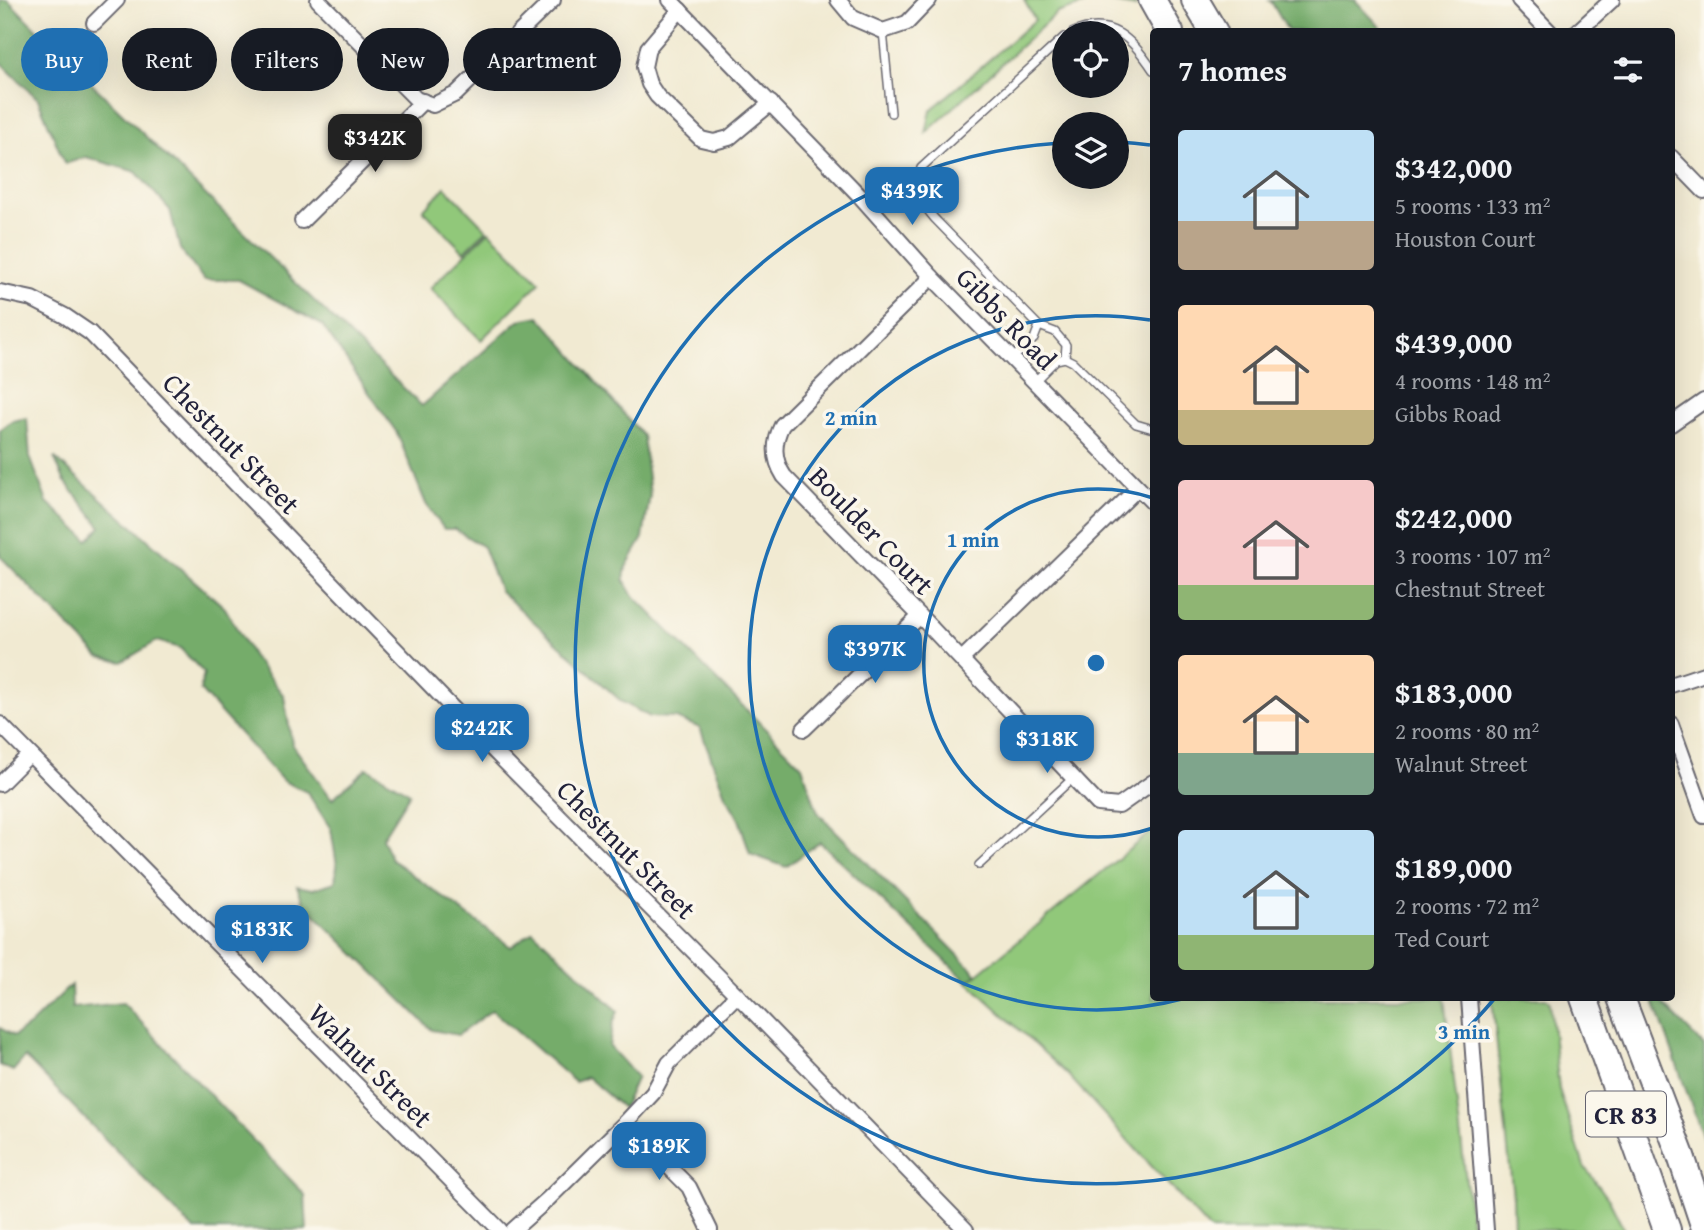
<!DOCTYPE html>
<html lang="en">
<head>
<meta charset="utf-8">
<style>
	:root { --surface:#171b24; --page:#20242c; --text:#f1f3f6; --muted:#9ea1a6; --accent:#1f6fb2 }
	body { margin:0; font-family:"Gentium Book Plus",serif; background:var(--page); color:var(--text); height:100vh; display:flex; flex-direction:column; font-size:26px; white-space:nowrap }
	* { box-sizing:border-box; margin:0 }
	p { font-size:23px; color:var(--muted) }
	.icon { flex:none; width:38px; height:38px; fill:none; stroke:currentColor; stroke-width:2; stroke-linecap:round; stroke-linejoin:round }
	.map { position:relative; flex:1; overflow:hidden }
	.side { position:absolute; left:1150px; top:28px; width:525px; height:973px; display:flex; flex-direction:column; background:var(--surface); border-radius:7px; box-shadow:0 7px 28px #0002 }
	.side>* { flex:none }
	.hud { position:absolute; left:21px; top:28px; width:665px; height:63px; display:flex; gap:14px }
	.fabs { position:absolute; left:1052px; top:21px; display:grid; gap:14px }
	.fabs a { display:grid; place-items:center; width:77px; height:77px; border-radius:50%; background:var(--surface); box-shadow:0 7px 28px #0002; font-size:35px }
	.price { position:absolute; translate:-50% -60px; padding:0 16px; border-radius:14px; background:var(--accent); color:#fff; font-size:23px; line-height:46px; filter:drop-shadow(0 2px 4px #0008) }
	.price::after { content:''; position:absolute; left:50%; top:42px; width:21px; height:16px; margin-left:-10px; background:inherit; clip-path:polygon(0 0,100% 0,50% 100%) }
	.price.current { background:#222; color:#fff }
	ul { padding:0; list-style:none }
	li { display:flex; align-items:center; gap:21px; height:175px; padding:0 28px }
	li span { display:grid; place-items:center; flex:none; width:196px; height:140px; border-radius:7px; color:#555 }
	li>.icon { margin-inline-start:auto }
	span .icon { width:84px; height:84px; fill:#fffc; stroke-width:1 }
	li b { font-size:30px }
	h2 { display:flex; justify-content:space-between; align-items:center; height:84px; padding:0 28px; font-size:30px }
	.chip { padding:0 24px; border-radius:32px; background:var(--surface); box-shadow:0 7px 28px #0002; font-size:24px; line-height:63px }
	.chip.current { background:var(--accent); color:#fff }
	.map>svg:first-child { display:block }
	.green { fill:#91c87a; stroke:#5a755a; stroke-width:2 }
	.forest { fill:#74ac6a; stroke:#4b6752; stroke-width:2 }
	.lines { fill:none; stroke-linecap:round; stroke-linejoin:round }
	.lane-casing { stroke:#6a6870; stroke-width:10 }
	.street-casing { stroke:#6a6870; stroke-width:18 }
	.highway-casing { stroke:#6a6870; stroke-width:30 }
	.lane { stroke:#fff; stroke-width:7 }
	.street { stroke:#fff; stroke-width:14 }
	.highway { stroke:#fff; stroke-width:26 }
	.ring { fill:none; stroke:#1f6fb2; stroke-width:3.5 }
	.labels { text-anchor:middle; dominant-baseline:central; stroke-width:7; stroke-linejoin:round; paint-order:stroke }
	.shield { fill:#fbf7ec; stroke:#636270; stroke-width:2 }
	.shield-label { font-size:26px; font-weight:bold; fill:#22223b }
	.street-label { font-size:28px; fill:#22223b; stroke:#fbf7ec }
	.centre { fill:#1f6fb2; stroke:#fbf7ec; stroke-width:3.5 }
	.ring-label { font-size:21px; text-anchor:middle; font-weight:bold; fill:#1f6fb2; stroke:#fbf7ec; stroke-width:7; stroke-linejoin:round; paint-order:stroke }
</style>
</head>
<body>
<div class="map">
<svg width="1704" height="1230" viewBox="0 0 1704 1230">
	<rect width="100%" height="100%" fill="#fbf7ec"/>
	<filter id="ink" filterUnits="userSpaceOnUse"><feTurbulence type="fractalNoise" baseFrequency=".0143" numOctaves="2"/><feDisplacementMap in="SourceGraphic" scale="14" xChannelSelector="R" yChannelSelector="G"/><feConvolveMatrix kernelMatrix="1 2 1 2 8 2 1 2 1" color-interpolation-filters="sRGB"/></filter>
	<filter id="wash" filterUnits="userSpaceOnUse"><feTurbulence type="fractalNoise" baseFrequency=".00686" numOctaves="4" result="noise"/><feDisplacementMap in="SourceGraphic" scale="28" xChannelSelector="R" yChannelSelector="G"/><feGaussianBlur stdDeviation="1.57" result="paint"/><feColorMatrix in="noise" values="0 0 0 0 0 0 0 0 0 0 0 0 0 0 0 0 0 1.4 0 .05"/><feComposite in="paint" operator="in"/></filter>
	<g filter="url(#wash)">
		<rect width="100%" height="100%" fill="#f1ead2"/>
		<!-- green -->
		<g class="green">
			<polygon points="1024,0 1132,0 1136,7 1097,0 1057,13 926,133 931,110 1035,20"/>
			<polygon points="445,187 487,230 464,252 423,210"/>
			<polygon points="489,231 540,282 481,340 430,288"/>
			<polygon points="1153,830 1153,998 1444,998 1472,1230 1210,1230 1068,1075 968,982"/>
			<polygon points="1492,998 1546,998 1550,1003 1559,1089 1584,1166 1609,1200 1624,1230 1514,1230 1513,1197"/>
		</g>
		<!-- forest -->
		<g class="forest">
			<polygon points="0,0 8,0 47,40 422,406 519,320 539,316 643,436 650,495 643,538 626,567 624,579 631,593 802,766 818,813 977,974 968,982 820,842 786,867 750,854 739,819 725,795 700,728 676,718 650,717 622,702 500,591 483,547 455,529 444,529 426,504 397,433 322,325 239,280 204,280 180,249 170,210 136,172 86,157 65,164 38,99 0,62"/>
			<polygon points="1269,0 1355,0 1384,31 1288,31 1272,3"/>
			<polygon points="27,418 30,457 47,502 88,540 101,527 64,480 54,457 225,608 253,657 284,696 292,744 332,799 367,768 410,793 382,838 391,859 511,947 533,931 618,1011 613,1024 609,1046 637,1077 623,1108 587,1077 575,1082 492,1010 458,1035 432,1030 304,904 297,886 313,889 335,882 337,866 331,829 307,792 283,781 200,690 204,673 180,648 157,641 122,662 99,657 0,556 0,430 12,421"/>
			<polygon points="71,985 72,1008 123,1003 305,1195 307,1230 194,1230 25,1057 13,1071 0,1065 0,1028 14,1036 30,1025"/>
			<polygon points="1653,998 1657,998 1704,1046 1704,1140"/>
		</g>
	</g>
	<g filter="url(#ink)">
		<g class="lines">
			<!-- lane casing -->
			<g class="lane-casing">
				<g id="lane">
					<polyline points="883,31 891,113"/>
					<path d="M1072,33C1111,15 1133,40 1153,70"/>
					<polyline points="1039,326 1055,332 1066,345 1065,358"/>
					<path d="M1013,358L1034,339L1039,326L934,218C918,199 914,192 921,168L1064,37"/>
					<polyline points="1035,381 1056,360 1065,358 1073,362 1136,424 1153,429"/>
					<polyline points="979,865 1073,778"/>
				</g>
			</g>
			<!-- street casing -->
			<g class="street-casing">
				<g id="street">
					<polyline points="318,0 416,99 433,105 456,94 553,0"/>
					<polyline points="670,0 859,195 932,277 1153,503"/>
					<polyline points="838,0 853,18 883,31 907,23 929,0"/>
					<polyline points="1519,0 1550,32"/>
					<polyline points="680,10 648,48 644,67 649,84 657,96 701,139 714,142 729,138 771,103"/>
					<polyline points="94,23 117,0"/>
					<polyline points="1577,32 1612,0"/>
					<polyline points="1671,157 1704,191"/>
					<polyline points="302,221 423,101"/>
					<path d="M932,277L782,425C773,443 773,459 784,476L920,616L1098,804L1119,806L1153,782"/>
					<polyline points="0,292 32,299 65,316 90,333 492,749 737,995 966,1230"/>
					<polyline points="1671,424 1704,401"/>
					<polyline points="962,659 1138,488"/>
					<polyline points="1671,685 1704,674"/>
					<polyline points="0,724 500,1230"/>
					<polyline points="1671,724 1704,816"/>
					<polyline points="804,729 920,616"/>
					<polyline points="0,784 29,755"/>
					<polyline points="1469,998 1486,1230"/>
					<polyline points="625,1123 689,1187 710,1230"/>
					<polyline points="513,1230 548,1199 625,1123 653,1093 669,1063 737,995"/>
				</g>
			</g>
			<!-- highway casing -->
			<g class="highway-casing">
				<g id="highway">
					<polyline points="1152,0 1170,32"/>
					<polyline points="1195,0 1214,32"/>
					<polyline points="1584,998 1667,1230"/>
					<polyline points="1621,998 1681,1156 1704,1225"/>
				</g>
			</g>
			<!-- lane -->
			<use href="#lane" class="lane"/>
			<!-- street -->
			<use href="#street" class="street"/>
			<!-- highway -->
			<use href="#highway" class="highway"/>
		</g>
	</g>
	<!-- distance rings -->
	<g class="ring">
		<path d="M1153 828A174 174 0 1 1 1153 498"/>
		<path d="M1186 998A347 347 0 1 1 1150 320"/>
		<path d="M1495 998A521 521 0 1 1 1060 143M1119 142A521 521 0 0 1 1150 145"/>
	</g>
	<g class="labels">
		<!-- shield labels -->
		<rect class="shield" x="1586" y="1091.5" width="80" height="45" rx="5"/>
		<g class="shield-label">
			<text x="1626" y="1114">CR 83</text>
		</g>
		<!-- street labels -->
		<g class="street-label">
			<text transform="translate(1007 318) rotate(46)">Gibbs Road</text>
			<text transform="translate(232 443) rotate(46)">Chestnut Street</text>
			<text transform="translate(872 530) rotate(46)">Boulder Court</text>
			<text transform="translate(627 849) rotate(45)">Chestnut Street</text>
			<text transform="translate(371 1065) rotate(45)">Walnut Street</text>
		</g>
	</g>
	<circle cx="1096" cy="663" r="10" class="centre"/>
	<g class="ring-label">
		<text x="851" y="425">2 min</text>
		<text x="973" y="547">1 min</text>
		<text x="1464" y="1039">3 min</text>
	</g>
</svg>
<div class="fabs">
<a><svg class="icon" aria-label="locate" viewBox="0 0 24 24"><circle cx="12" cy="12" r="6"/><path d="M12 2v4M12 18v4M2 12h4M18 12h4"/></svg></a>
<a><svg class="icon" aria-label="layers" viewBox="0 0 24 24"><path d="M12 4l9 5-9 5-9-5zM3 14l9 5 9-5"/></svg></a>
</div>
<b class="price current" style="left:375px;top:174px">$342K</b>
<b class="price" style="left:912px;top:227px">$439K</b>
<b class="price" style="left:875px;top:685px">$397K</b>
<b class="price" style="left:482px;top:764px">$242K</b>
<b class="price" style="left:1047px;top:775px">$318K</b>
<b class="price" style="left:262px;top:965px">$183K</b>
<b class="price" style="left:659px;top:1182px">$189K</b>
<div class="hud">
<a class="chip current">Buy</a>
<a class="chip">Rent</a>
<a class="chip">Filters</a>
<a class="chip">New</a>
<a class="chip">Apartment</a>
</div>
<section class="side">
<h2>7 homes<svg class="icon" aria-label="filters" viewBox="0 0 24 24"><path d="M4 7h16M4 17h16"/><circle cx="9" cy="7" r="2"/><circle cx="15" cy="17" r="2"/></svg></h2>
<ul>
<li><span style="background:linear-gradient(#bfe0f5 65%,#b9a48a 0)"><svg class="icon" aria-label="home" viewBox="0 0 24 24"><path d="M3 11l9-7 9 7M6 9v11h12V9"/></svg></span><div><b>$342,000</b><p>5 rooms · 133 m²</p><p>Houston Court</p></div></li>
<li><span style="background:linear-gradient(#ffd9b3 75%,#c2b280 0)"><svg class="icon" aria-label="home" viewBox="0 0 24 24"><path d="M3 11l9-7 9 7M6 9v11h12V9"/></svg></span><div><b>$439,000</b><p>4 rooms · 148 m²</p><p>Gibbs Road</p></div></li>
<li><span style="background:linear-gradient(#f6c9c9 75%,#8fb573 0)"><svg class="icon" aria-label="home" viewBox="0 0 24 24"><path d="M3 11l9-7 9 7M6 9v11h12V9"/></svg></span><div><b>$242,000</b><p>3 rooms · 107 m²</p><p>Chestnut Street</p></div></li>
<li><span style="background:linear-gradient(#ffd9b3 70%,#7fa58c 0)"><svg class="icon" aria-label="home" viewBox="0 0 24 24"><path d="M3 11l9-7 9 7M6 9v11h12V9"/></svg></span><div><b>$183,000</b><p>2 rooms · 80 m²</p><p>Walnut Street</p></div></li>
<li><span style="background:linear-gradient(#bfe0f5 75%,#8fb573 0)"><svg class="icon" aria-label="home" viewBox="0 0 24 24"><path d="M3 11l9-7 9 7M6 9v11h12V9"/></svg></span><div><b>$189,000</b><p>2 rooms · 72 m²</p><p>Ted Court</p></div></li>
</ul>
</section>
</div>
</body>
</html>
